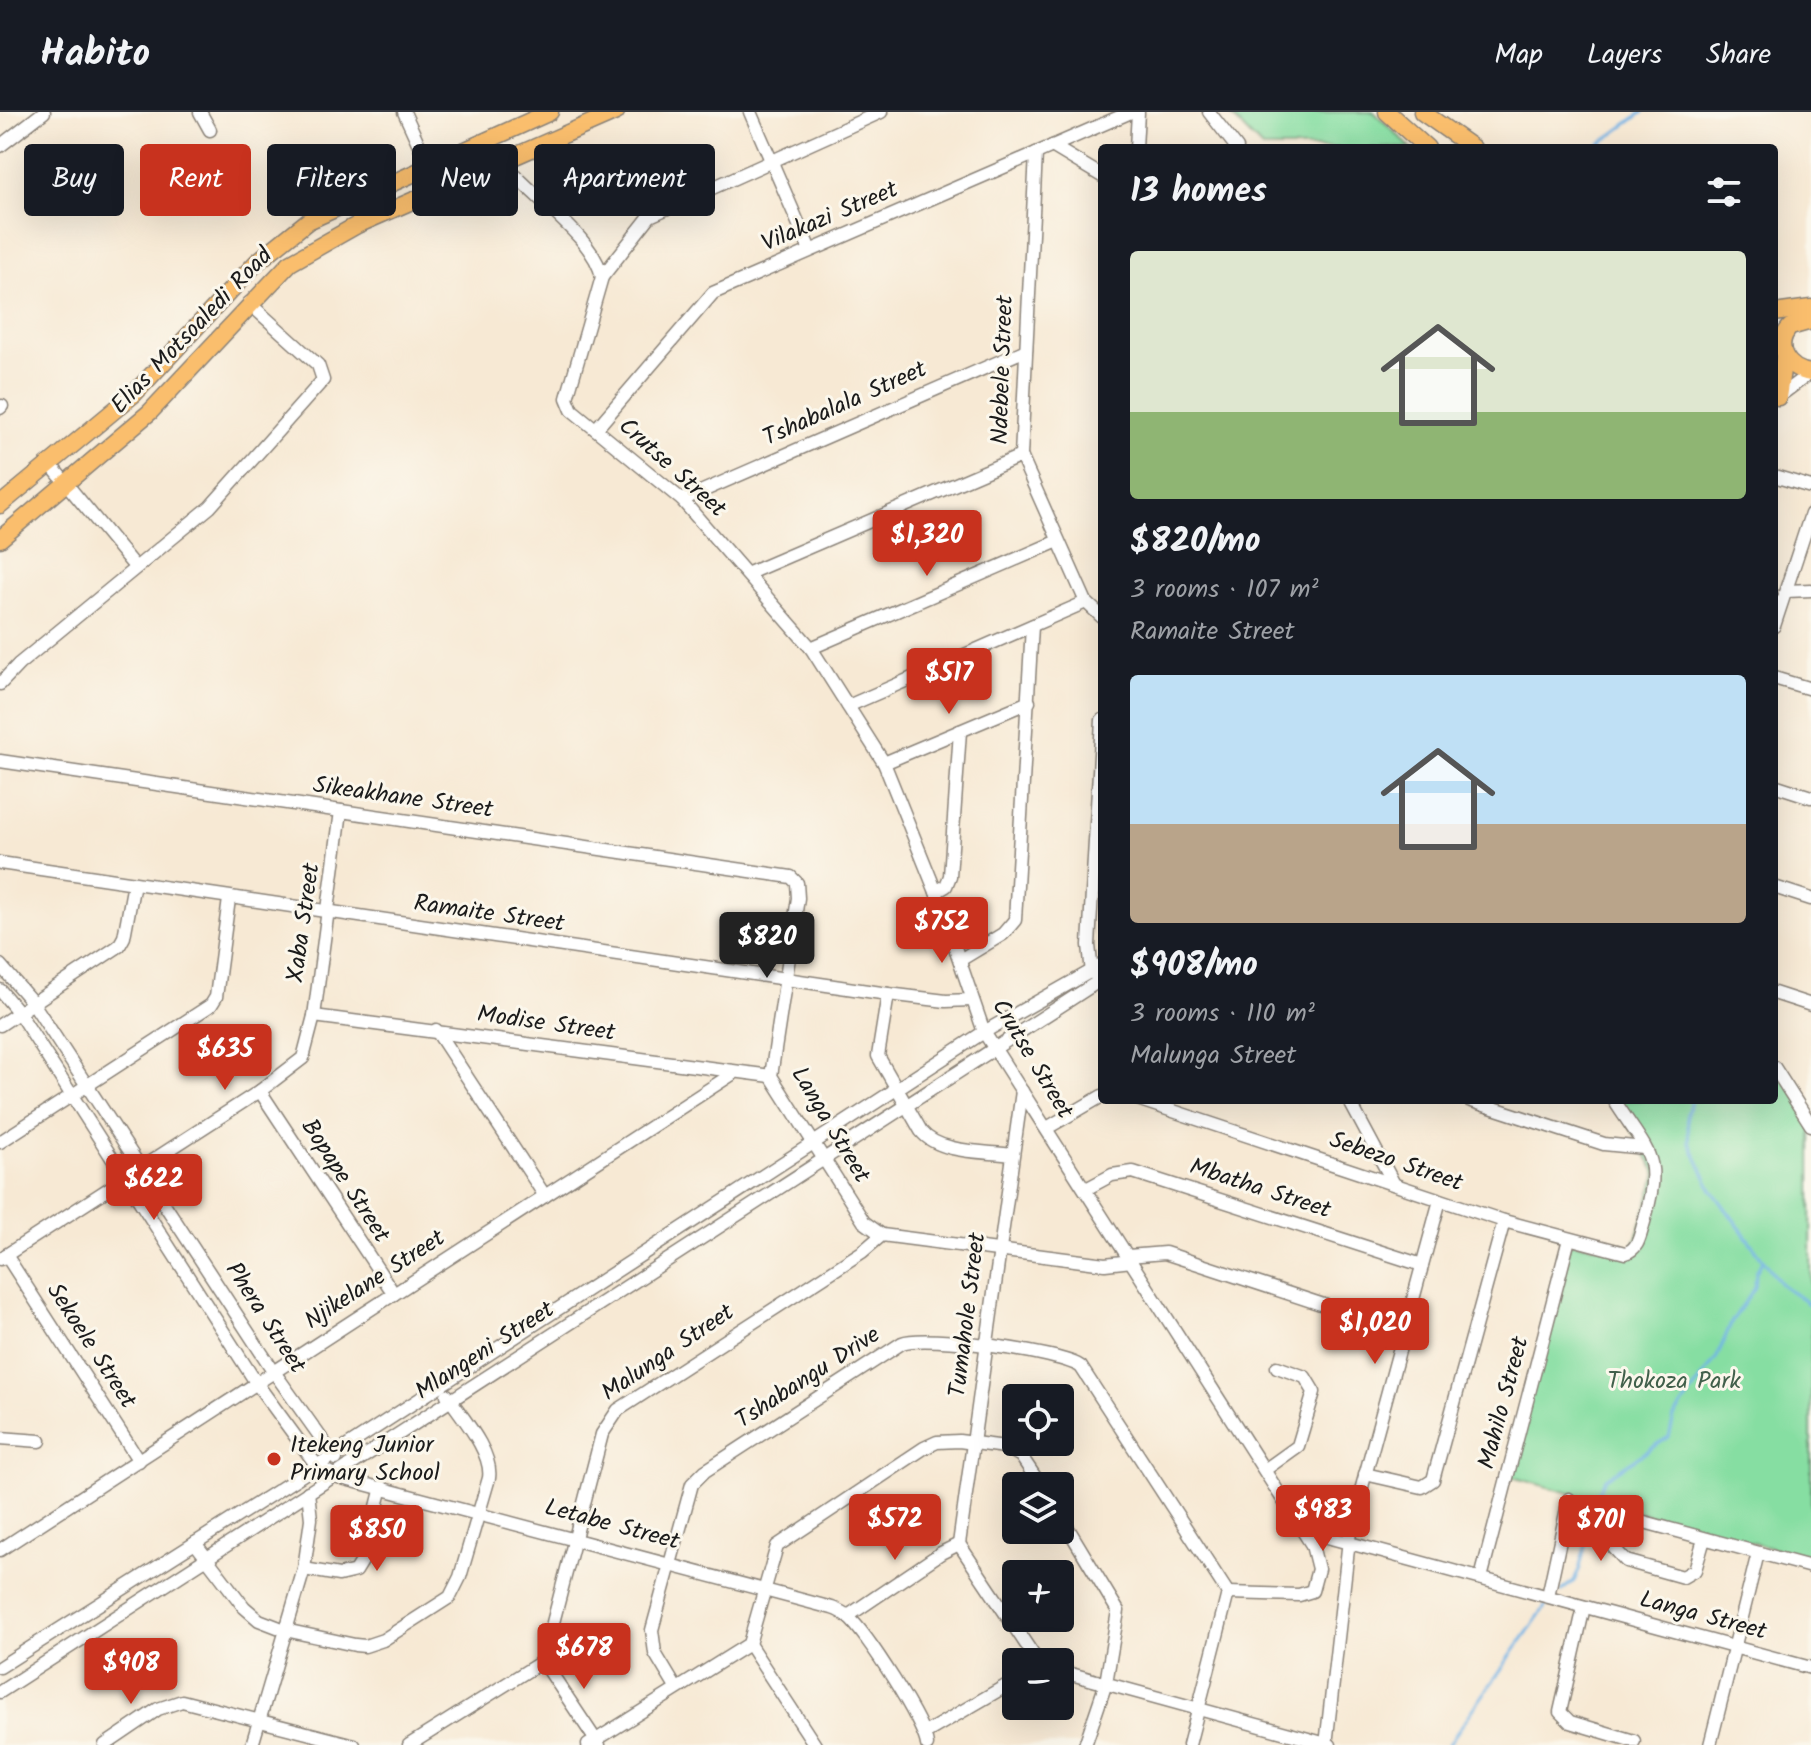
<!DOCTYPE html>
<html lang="en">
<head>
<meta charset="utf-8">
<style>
	:root { --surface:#171b24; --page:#242831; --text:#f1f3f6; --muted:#9ea1a6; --line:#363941; --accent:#c8321e }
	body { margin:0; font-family:Kalam,sans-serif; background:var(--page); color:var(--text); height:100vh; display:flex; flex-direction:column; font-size:30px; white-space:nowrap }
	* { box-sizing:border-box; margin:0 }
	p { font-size:26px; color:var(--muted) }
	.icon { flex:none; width:44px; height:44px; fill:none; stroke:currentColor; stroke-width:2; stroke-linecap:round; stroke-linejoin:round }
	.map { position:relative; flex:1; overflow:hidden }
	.sheet { position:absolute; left:1098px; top:32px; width:680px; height:960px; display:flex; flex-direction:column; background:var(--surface); border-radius:8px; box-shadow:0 8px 32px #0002 }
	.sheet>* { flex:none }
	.banner { position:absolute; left:24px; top:32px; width:760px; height:72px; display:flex; gap:16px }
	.tools { position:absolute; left:1002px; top:1272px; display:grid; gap:16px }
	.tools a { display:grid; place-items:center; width:72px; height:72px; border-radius:8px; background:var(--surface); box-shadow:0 8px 32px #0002; font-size:40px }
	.price { position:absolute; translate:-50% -68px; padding:0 18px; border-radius:8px; background:var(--accent); color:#fff; font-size:26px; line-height:52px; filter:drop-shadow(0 2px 4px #0008) }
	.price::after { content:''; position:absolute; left:50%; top:48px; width:24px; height:18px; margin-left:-12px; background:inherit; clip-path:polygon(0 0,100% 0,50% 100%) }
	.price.current { background:#222; color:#fff }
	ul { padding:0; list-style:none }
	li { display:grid; align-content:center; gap:16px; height:424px; padding:0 32px }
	li span { display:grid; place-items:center; height:248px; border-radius:8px; color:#555 }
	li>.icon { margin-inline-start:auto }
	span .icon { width:144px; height:144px; fill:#fffc; stroke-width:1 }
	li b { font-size:34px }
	h2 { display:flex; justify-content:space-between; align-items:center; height:96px; padding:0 32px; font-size:34px }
	.tag { padding:0 28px; border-radius:8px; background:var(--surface); box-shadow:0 8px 32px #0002; font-size:28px; line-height:72px }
	.tag.current { background:var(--accent); color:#fff }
	header { display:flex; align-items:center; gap:48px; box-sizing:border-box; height:112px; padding:0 40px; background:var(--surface); border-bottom:2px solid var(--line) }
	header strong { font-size:38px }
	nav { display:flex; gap:44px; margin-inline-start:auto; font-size:28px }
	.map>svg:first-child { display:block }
	.green { fill:#86dea2; stroke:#517d5f; stroke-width:2 }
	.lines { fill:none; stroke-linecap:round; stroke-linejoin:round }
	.stream { stroke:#71b3e6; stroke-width:3 }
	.minor-casing { stroke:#8a8278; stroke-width:15 }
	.major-casing { stroke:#8a8278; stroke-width:19 }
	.minor { stroke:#fff; stroke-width:12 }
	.major { stroke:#fabe6d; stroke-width:16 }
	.poi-dot { fill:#c8321e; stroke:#fbf7ec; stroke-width:3 }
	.labels { text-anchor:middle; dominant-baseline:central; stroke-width:6; stroke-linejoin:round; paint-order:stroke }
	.street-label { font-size:24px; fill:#1c1c1c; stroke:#fbf7ec }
	.park-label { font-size:24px; fill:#41604b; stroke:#fbf7ec }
	.poi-label { font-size:24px; fill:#1c1c1c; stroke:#fbf7ec; text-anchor:start }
</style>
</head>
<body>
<header>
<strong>Habito</strong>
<nav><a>Map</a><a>Layers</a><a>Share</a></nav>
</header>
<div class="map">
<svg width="1811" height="1633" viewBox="0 0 1811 1633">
	<rect width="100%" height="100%" fill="#fbf7ec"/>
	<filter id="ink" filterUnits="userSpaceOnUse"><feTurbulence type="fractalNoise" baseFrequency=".0125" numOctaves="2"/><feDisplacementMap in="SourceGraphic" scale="16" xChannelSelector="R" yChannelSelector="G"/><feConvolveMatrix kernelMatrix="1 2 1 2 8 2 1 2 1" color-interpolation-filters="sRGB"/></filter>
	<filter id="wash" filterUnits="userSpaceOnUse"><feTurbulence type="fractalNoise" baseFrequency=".006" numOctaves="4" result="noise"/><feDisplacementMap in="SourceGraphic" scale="32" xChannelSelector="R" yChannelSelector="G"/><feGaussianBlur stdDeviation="1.8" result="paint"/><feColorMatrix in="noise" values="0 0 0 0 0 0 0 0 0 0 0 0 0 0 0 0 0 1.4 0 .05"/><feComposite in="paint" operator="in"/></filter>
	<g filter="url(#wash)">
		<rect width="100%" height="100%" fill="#f7e9d4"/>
		<!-- green -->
		<g class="green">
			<polygon points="1227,0 1374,0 1411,36 1262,36"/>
			<polygon points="1774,949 1811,1007 1811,1447 1508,1364 1570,1131 1632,1138 1657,1062 1615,988 1774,988"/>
		</g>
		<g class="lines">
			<!-- stream -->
			<g class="stream">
				<polyline points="1594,36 1643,0"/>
				<polyline points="1691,988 1687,1002 1689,1030 1712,1078 1781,1172 1811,1194"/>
				<polyline points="1561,1479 1574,1469 1579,1459 1599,1378 1606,1366 1669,1325 1674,1305 1717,1245 1732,1209 1755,1175 1756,1160 1763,1148"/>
				<polyline points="1448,1633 1547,1492"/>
			</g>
		</g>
	</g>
	<g filter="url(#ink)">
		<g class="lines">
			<!-- minor casing -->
			<g class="minor-casing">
				<g id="minor">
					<polyline points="200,0 210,18"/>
					<polyline points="404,0 439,77"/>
					<polyline points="750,0 810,138"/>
					<polyline points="881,0 650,104 602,165 567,286 572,298 682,388 811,536 884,651 936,780 984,920 1312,1433 1318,1457 1312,1479 1299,1483 1228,1481"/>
					<polyline points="1209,0 1237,36"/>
					<path d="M486,27C512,74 593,119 602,165"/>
					<polyline points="0,34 44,0"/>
					<polyline points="1052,34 1102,64"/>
					<polyline points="1136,36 1138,0"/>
					<polyline points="1036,41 1021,344 1086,490 1102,505"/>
					<polyline points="1778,285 1810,261"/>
					<polyline points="0,296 2,294"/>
					<polyline points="596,317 713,181 1131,0"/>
					<polyline points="50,352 135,455"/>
					<polyline points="1774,364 1811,375"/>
					<polyline points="682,388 1026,238"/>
					<polyline points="749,461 1021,344"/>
					<polyline points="1786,479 1811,478"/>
					<polyline points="1774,514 1811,402"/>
					<polyline points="811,536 1058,429"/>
					<polyline points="1774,566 1811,577"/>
					<polyline points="0,572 19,552 210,395 323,268 318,253 249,191"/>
					<polyline points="848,594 1086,490"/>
					<polyline points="0,649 791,765 797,771 798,786 771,964 864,1110 882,1123"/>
					<polyline points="884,651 1029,590"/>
					<polyline points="1774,673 1811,685"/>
					<polyline points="0,751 888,882 946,889 971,888"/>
					<polyline points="1774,775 1811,787"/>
					<polyline points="936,780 946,774 950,764 960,619"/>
					<polyline points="960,848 1003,822 1015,808 1032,514"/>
					<polyline points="0,853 33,891 274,1260 336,1347"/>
					<polyline points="1092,861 1089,833 1102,608"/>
					<path d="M0,878L19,901L257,1272L317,1354L338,1365L832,1496C838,1498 844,1501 848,1505C866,1520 925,1612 927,1633"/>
					<polyline points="1774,881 1811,893"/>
					<path d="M888,882L878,944L921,1019C939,1042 985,1039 1012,1043"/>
					<polyline points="314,904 771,964"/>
					<polyline points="0,913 119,834 124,825 134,771"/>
					<polyline points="436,918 545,1084"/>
					<polyline points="1774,955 1811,1013"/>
					<polyline points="260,979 394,1182"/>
					<path d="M1140,988L1504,1109L1625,1141C1639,1137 1640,1123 1644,1110C1663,1044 1649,1043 1614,988"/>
					<polyline points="1349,988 1394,1072"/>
					<polyline points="1469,988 1604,1032 1644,1036"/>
					<polyline points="1047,1016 1102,984"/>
					<polyline points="0,1030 211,893 216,885 229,787"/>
					<polyline points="1086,1077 1112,1063 1133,1060 1422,1153"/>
					<polyline points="6,1143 139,1349"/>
					<polyline points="1128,1144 1165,1141 1403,1219"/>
					<polyline points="0,1147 260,979 303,946 314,904 341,699"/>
					<polyline points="0,1326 40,1329"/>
					<polyline points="1266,1357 1298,1334 1314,1280 1305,1265 1277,1255"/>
					<polyline points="1365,1362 1422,1375 1433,1368 1504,1109"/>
					<polyline points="1060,1403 1118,1499 1106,1571 1085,1633"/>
					<polyline points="1305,1419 1811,1556"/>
					<polyline points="1704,1427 1695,1458 1683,1465 1626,1449 1614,1436 1619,1415 1633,1407 1811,1455"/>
					<path d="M195,1431L244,1495L259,1508L285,1518L355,1533L365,1534L383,1528L450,1485L460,1465L489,1366C493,1340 461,1304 447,1283"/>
					<polyline points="959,1432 1022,979"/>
					<polyline points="959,1432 1038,1550"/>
					<polyline points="0,1438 734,961"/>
					<polyline points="304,1457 339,1463 356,1459 364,1446 382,1375"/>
					<polyline points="1481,1466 1569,1127"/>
					<polyline points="1548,1484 1569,1387"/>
					<polyline points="1584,1495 1560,1600 1570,1610 1634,1629"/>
					<polyline points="848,1504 941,1441 959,1432"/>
					<polyline points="749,1532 815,1633"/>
					<polyline points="543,1549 599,1633"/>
					<polyline points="0,1555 332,1344 984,920 1102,853"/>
					<polyline points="1060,1559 1330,1633"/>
					<path d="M676,1576L655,1541L652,1518L692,1372L705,1359L902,1231C925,1222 1062,1240 1081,1255L1228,1481L1189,1633"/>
					<polyline points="0,1580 1102,867"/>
					<polyline points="925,1621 1016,1568"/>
					<polyline points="105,1633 158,1597 182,1589 354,1633"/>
					<polyline points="252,1633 304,1457 311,1407 308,1380"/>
					<polyline points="409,1633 543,1549 602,1322 618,1298 862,1140 882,1123 1105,1152 1132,1149"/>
					<polyline points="588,1633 749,1532 777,1434 924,1336 937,1330 959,1329 1005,1335 1021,1344 1041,1374"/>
					<polyline points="1326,1633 1350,1419 1440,1088"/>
					<polyline points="1710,1633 1758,1441"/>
				</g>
			</g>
			<!-- major casing -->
			<g class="major-casing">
				<g id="major">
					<polyline points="1387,0 1427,36"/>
					<polyline points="1422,0 1473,36"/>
					<polyline points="1774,201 1811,196"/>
					<path d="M1811,209L1790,215C1772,235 1788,258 1811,261"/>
					<polyline points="1778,285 1784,245"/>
					<polyline points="0,393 134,282 257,150 308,109 550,0"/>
					<polyline points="0,427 150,300 290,151 357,113 616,0"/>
				</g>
			</g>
			<!-- minor -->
			<use href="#minor" class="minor"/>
			<!-- major -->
			<use href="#major" class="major"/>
		</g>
	</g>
	<!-- markers -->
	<circle class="poi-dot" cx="274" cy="1347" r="8"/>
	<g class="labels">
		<!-- street labels -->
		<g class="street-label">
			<text transform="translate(830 105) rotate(-23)">Vilakazi Street</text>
			<text transform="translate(192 219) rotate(-46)">Elias Motsoaledi Road</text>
			<text transform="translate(1003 258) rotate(-88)">Ndebele Street</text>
			<text transform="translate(845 292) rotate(-24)">Tshabalala Street</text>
			<text transform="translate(672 356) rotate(42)">Crutse Street</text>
			<text transform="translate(403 686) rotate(8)">Sikeakhane Street</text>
			<text transform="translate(489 802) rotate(8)">Ramaite Street</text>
			<text transform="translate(304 811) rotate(-82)">Xaba Street</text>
			<text transform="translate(546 912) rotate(8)">Modise Street</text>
			<text transform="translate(1032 947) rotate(59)">Crutse Street</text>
			<text transform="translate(830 1013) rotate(59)">Langa Street</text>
			<text transform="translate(1396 1050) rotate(19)">Sebezo Street</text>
			<text transform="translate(345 1069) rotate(57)">Bopape Street</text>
			<text transform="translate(1260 1077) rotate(18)">Mbatha Street</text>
			<text transform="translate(375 1168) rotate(-33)">Njikelane Street</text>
			<text transform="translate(968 1203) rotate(-83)">Tumahole Street</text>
			<text transform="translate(265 1206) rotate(57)">Phera Street</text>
			<text transform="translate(91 1234) rotate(57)">Sekoele Street</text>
			<text transform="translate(485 1239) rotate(-33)">Mlangeni Street</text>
			<text transform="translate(668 1241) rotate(-34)">Malunga Street</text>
			<text transform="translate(808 1266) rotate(-33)">Tshabangu Drive</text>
			<text transform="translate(1504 1291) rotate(-75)">Mahilo Street</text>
			<text transform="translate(612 1413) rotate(15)">Letabe Street</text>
			<text transform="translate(1703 1504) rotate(15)">Langa Street</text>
		</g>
		<!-- park labels -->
		<g class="park-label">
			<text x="1674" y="1269">Thokoza Park</text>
		</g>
		<!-- poi labels -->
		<g class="poi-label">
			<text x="290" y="1333">Itekeng Junior<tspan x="290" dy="28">Primary School</tspan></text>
		</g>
	</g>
</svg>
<div class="tools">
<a><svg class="icon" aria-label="locate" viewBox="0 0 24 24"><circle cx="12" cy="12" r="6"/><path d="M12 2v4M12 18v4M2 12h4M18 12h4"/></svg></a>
<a><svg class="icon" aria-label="layers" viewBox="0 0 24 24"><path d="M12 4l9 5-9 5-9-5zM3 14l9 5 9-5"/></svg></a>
<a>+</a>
<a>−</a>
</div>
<b class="price" style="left:927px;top:466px">$1,320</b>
<b class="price" style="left:949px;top:604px">$517</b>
<b class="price" style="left:942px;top:853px">$752</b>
<b class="price current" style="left:767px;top:868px">$820</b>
<b class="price" style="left:225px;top:980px">$635</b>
<b class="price" style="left:154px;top:1110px">$622</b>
<b class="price" style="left:1375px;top:1254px">$1,020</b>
<b class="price" style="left:1323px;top:1441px">$983</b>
<b class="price" style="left:895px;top:1450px">$572</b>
<b class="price" style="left:1601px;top:1451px">$701</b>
<b class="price" style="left:377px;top:1461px">$850</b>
<b class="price" style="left:584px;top:1579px">$678</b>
<b class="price" style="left:131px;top:1594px">$908</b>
<div class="banner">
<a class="tag">Buy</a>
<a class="tag current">Rent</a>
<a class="tag">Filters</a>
<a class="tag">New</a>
<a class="tag">Apartment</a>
</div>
<section class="sheet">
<h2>13 homes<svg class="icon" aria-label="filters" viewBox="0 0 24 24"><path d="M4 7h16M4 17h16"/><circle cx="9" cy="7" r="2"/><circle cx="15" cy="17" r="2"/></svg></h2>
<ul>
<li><span style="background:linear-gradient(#dfe7d0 65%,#8fb573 0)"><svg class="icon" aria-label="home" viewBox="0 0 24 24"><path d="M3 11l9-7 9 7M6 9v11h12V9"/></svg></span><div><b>$820/mo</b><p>3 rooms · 107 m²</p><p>Ramaite Street</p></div></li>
<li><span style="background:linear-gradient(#bfe0f5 60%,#b9a48a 0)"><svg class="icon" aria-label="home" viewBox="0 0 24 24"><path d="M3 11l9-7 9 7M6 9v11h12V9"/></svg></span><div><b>$908/mo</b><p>3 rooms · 110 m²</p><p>Malunga Street</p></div></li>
</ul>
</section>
</div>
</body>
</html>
